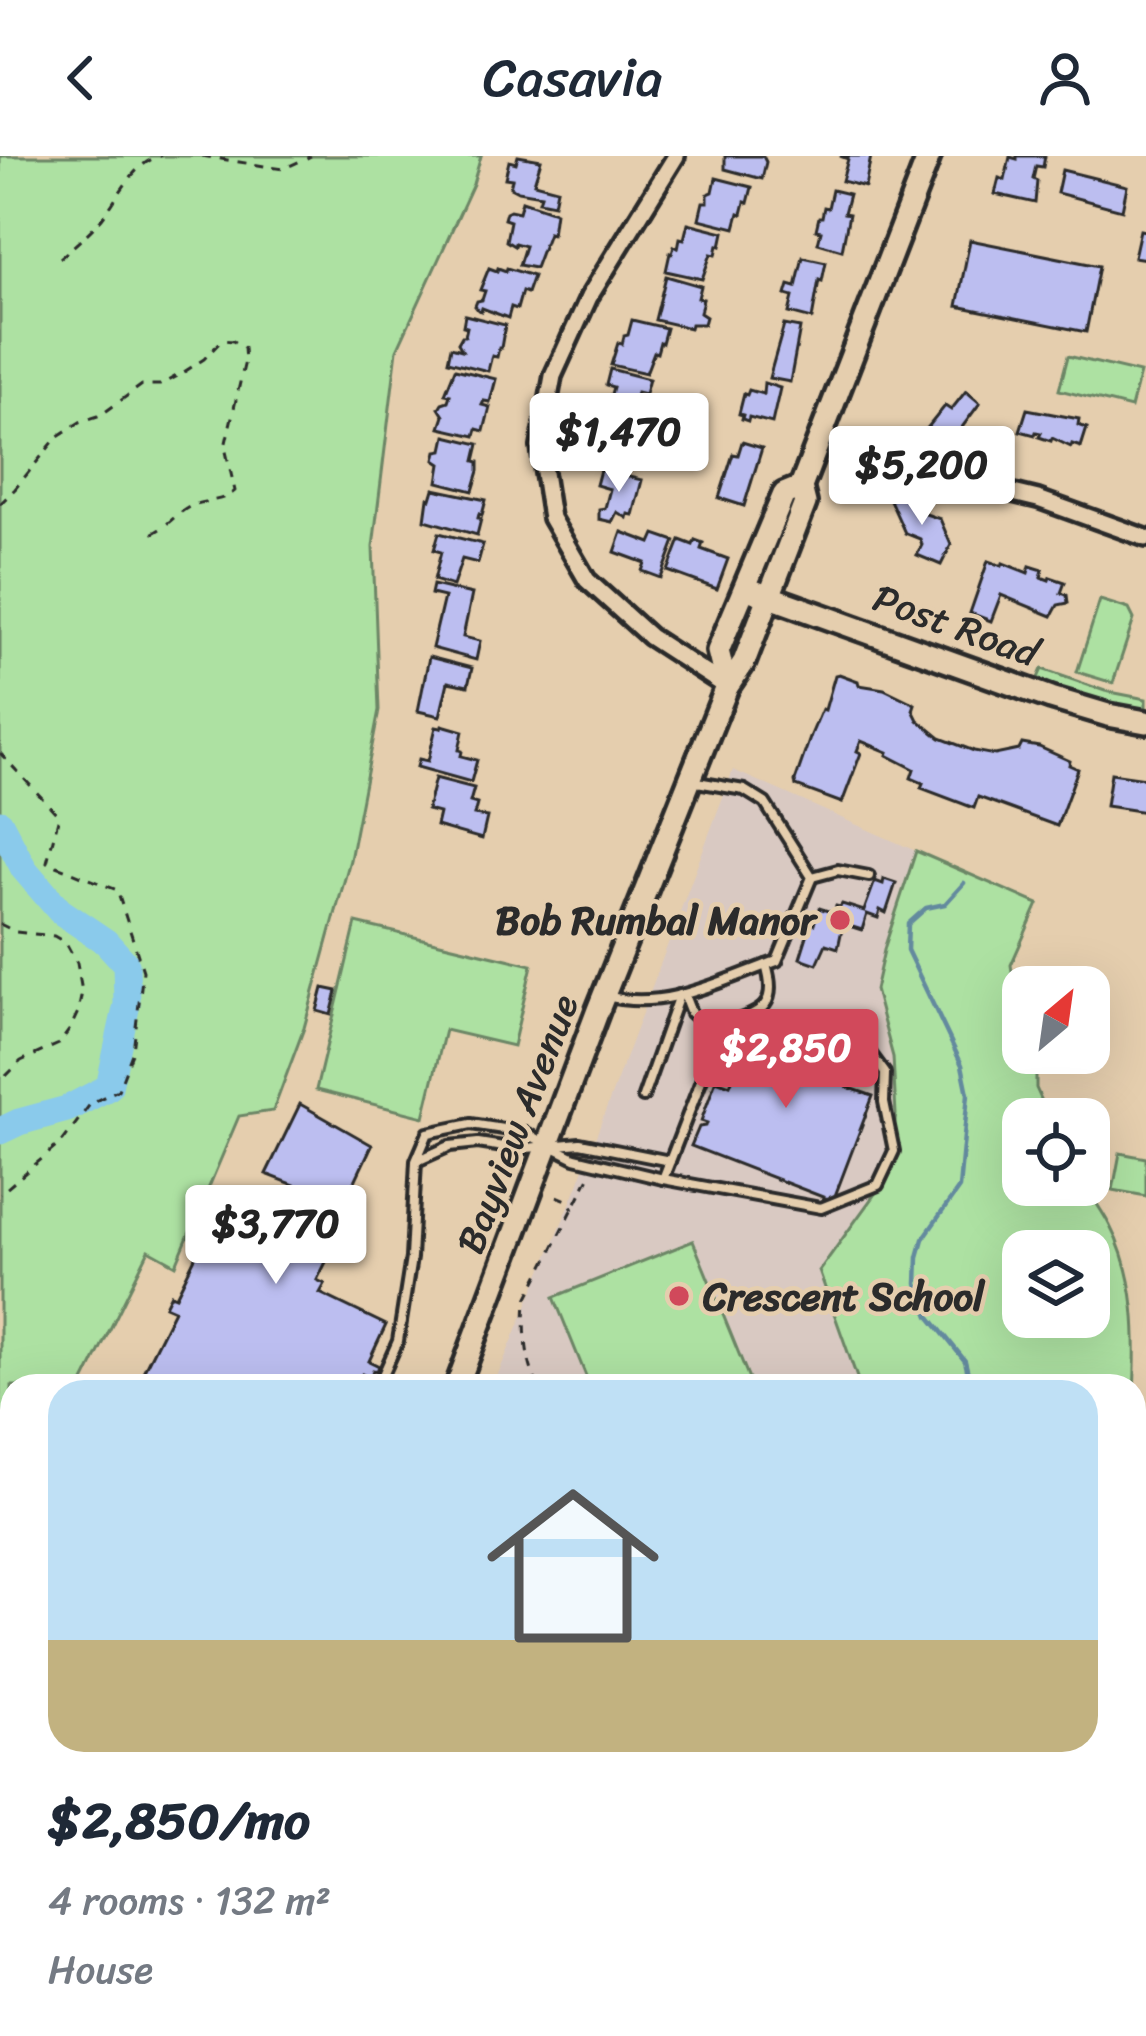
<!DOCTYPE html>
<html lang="en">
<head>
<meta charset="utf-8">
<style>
	:root { --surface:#fff; --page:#f6f6f7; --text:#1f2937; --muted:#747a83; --accent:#d1495b }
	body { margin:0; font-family:Sriracha,sans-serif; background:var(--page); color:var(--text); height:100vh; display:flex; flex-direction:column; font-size:45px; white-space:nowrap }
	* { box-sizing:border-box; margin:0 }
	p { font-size:39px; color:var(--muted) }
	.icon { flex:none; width:66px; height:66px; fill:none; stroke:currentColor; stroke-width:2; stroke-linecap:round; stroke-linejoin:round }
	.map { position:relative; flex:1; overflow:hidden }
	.panel { position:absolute; left:0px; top:1218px; width:1146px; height:663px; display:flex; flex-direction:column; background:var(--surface); border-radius:36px 36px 0 0; box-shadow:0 12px 48px #0002 }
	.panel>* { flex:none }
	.needle { width:78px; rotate:29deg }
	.fabs { position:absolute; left:1002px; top:810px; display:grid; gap:24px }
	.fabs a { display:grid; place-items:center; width:108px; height:108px; border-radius:24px; background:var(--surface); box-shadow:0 12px 48px #0002; font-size:60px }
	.price { position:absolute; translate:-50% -102px; padding:0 27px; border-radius:12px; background:#fff; color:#222; font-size:39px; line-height:78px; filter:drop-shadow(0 3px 6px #0008) }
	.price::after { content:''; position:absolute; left:50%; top:72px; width:36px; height:27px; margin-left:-18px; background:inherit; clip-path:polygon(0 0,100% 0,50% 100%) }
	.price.current { background:var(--accent); color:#fff }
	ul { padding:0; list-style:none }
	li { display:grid; align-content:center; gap:24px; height:636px; padding:0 48px }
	li span { display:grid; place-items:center; height:372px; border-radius:36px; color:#555 }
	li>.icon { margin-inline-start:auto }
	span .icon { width:216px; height:216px; fill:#fffc; stroke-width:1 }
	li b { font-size:51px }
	header { display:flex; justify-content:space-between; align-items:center; height:156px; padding:0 48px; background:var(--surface); font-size:54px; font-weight:600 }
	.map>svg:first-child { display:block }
	.built { fill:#d9c9c2 }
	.green { fill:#ade1a2; stroke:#6c8666; stroke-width:3; fill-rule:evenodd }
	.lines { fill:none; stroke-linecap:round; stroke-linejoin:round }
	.stream { stroke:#648a9e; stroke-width:4.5 }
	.river { stroke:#8acaeb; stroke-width:27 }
	.building { fill:#bcbef0; stroke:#2b2b2b; stroke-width:3 }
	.service-casing { stroke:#2b2b2b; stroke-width:16 }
	.minor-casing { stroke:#2b2b2b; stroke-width:24 }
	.tertiary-casing { stroke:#2b2b2b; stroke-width:30 }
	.secondary-casing { stroke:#2b2b2b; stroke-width:30 }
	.path { stroke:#2b2b2b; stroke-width:3; stroke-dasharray:9 9; stroke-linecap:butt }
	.service { stroke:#e5ceae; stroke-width:8 }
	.minor { stroke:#e5ceae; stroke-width:15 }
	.tertiary { stroke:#e5ceae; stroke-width:21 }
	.secondary { stroke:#e5ceae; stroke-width:21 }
	.poi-dot { fill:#d1495b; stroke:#e5ceae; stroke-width:4.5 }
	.labels { text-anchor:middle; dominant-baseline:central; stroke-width:9; stroke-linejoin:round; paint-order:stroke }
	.street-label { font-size:39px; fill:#2b2b2b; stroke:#e5ceae }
	.poi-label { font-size:39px; font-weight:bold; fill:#2b2b2b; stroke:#e5ceae; text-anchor:end }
</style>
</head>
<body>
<header><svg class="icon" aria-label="back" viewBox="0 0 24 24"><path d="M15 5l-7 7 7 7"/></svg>Casavia<svg class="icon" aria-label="person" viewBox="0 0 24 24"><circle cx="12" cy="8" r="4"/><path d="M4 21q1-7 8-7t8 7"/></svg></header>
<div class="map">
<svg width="1146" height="1880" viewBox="0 0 1146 1880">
	<rect width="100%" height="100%" fill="#e5ceae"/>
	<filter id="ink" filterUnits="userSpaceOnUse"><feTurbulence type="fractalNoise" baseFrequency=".00833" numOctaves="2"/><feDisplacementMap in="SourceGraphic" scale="24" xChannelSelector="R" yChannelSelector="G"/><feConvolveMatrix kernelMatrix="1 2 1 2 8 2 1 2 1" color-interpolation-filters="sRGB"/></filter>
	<g filter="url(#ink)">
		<!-- built -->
		<polygon class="built" points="733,614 916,695 885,790 875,834 893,901 896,959 885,1024 819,1115 860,1230 493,1230 577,1031"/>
		<!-- green -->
		<g class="green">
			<polygon points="0,0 481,0 473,28 397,194 373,391 379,554 350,704 304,872 273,955 239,960 176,1109 149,1094 82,1230 12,1230 12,1869 22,1869 12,1880 0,1880"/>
			<polygon points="1068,200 1140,217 1131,252 1059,234"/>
			<polygon points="1100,444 1129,453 1134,463 1113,527 1077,516"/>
			<polygon points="1042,513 1105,535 1146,543 1146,557 1078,542 1038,522"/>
			<path d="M916,695L1038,748L1011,809L1016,841L1023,860V897H1036V932L1050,963H1023V1029H1084C1093,1042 1103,1056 1110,1070C1137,1122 1137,1181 1134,1238V1230H860L819,1115L885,1024L896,959L893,901L875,834L885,790ZM1023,1095H1089V1161H1023Z"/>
			<polygon points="356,767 532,809 513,890 445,874 424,961 316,934"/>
			<polygon points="1120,997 1146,1002 1146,1040 1113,1034"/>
			<polygon points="693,1085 752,1230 590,1230 554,1141"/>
			<polygon points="1134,1300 1141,1466 1146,1479 1146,1880 97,1880 105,1869 1134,1869"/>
		</g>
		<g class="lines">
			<!-- stream -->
			<g class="stream">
				<polyline points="964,727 945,748 926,752 908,768 907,794 962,909 968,938 959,1032 923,1083 918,1101 917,1128 929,1160 965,1205 971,1230"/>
				<polyline points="1134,1730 1146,1735"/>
				<polyline points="1134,1814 1146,1785"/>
				<polyline points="1106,1880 1110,1869"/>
			</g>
			<!-- river -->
			<g class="river">
				<polyline points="0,667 24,713 60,755 106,786 126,808 127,848 109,931 67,953 19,966 0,975"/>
				<polyline points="0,1457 12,1469"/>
				<polyline points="107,1869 111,1880"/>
			</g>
		</g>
		<!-- building -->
		<g class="building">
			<polygon points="518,0 541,4 534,27 557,33 554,48 539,45 541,39 518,35 510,31 512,23 505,22 509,5 516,7"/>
			<polygon points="725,0 763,0 766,6 762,23 725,13"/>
			<polygon points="840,0 871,0 865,31 842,25 848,3"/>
			<polygon points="1017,0 1045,0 1043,11 1036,10 1033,23 1037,25 1035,47 995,38 999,22 1005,24 1010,1 1017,3"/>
			<polygon points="1062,14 1127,30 1122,54 1057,37"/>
			<polygon points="716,22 752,31 748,47 745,46 742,58 739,57 735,72 699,63 703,46 708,46 708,38 713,36"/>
			<polygon points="832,34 849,38 844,57 849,58 842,94 818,87 821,75 816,74 819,61 822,61 824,51 828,52"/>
			<polygon points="522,45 555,56 552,78 548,77 535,112 519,109 525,90 515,87 514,90 506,85 510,65 504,63 506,56 510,54 519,56"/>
			<polygon points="688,67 724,76 721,90 718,89 716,99 711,98 702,123 666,115 670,97 672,98 674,90 678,92 680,82 684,83"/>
			<polygon points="1140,74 1146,75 1146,103 1134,101"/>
			<polygon points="970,84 1099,110 1086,176 957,150"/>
			<polygon points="803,101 826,106 822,125 819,124 812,163 789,157 793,141 786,139 789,129 796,131"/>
			<polygon points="489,112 497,115 498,112 506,115 507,112 533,120 527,137 522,135 517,153 511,151 508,162 482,152 481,155 478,154 475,150 477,145 482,144 485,135 480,134"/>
			<polygon points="666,120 701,130 698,142 703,143 700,157 706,161 704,168 691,168 690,172 655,164"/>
			<polygon points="465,159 505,169 501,192 499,192 497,201 492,200 491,203 488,215 448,205 451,191 462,194 458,187 462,180 465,180 467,171 463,170"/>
			<polygon points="632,164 666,172 662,187 660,186 657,197 654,196 646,217 611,209 618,187 622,188 624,180 628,179"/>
			<polygon points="784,169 800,172 790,226 769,222"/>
			<polygon points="455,213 496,223 490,246 484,245 482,249 490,251 484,275 477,273 475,280 440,272 444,260 439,252 442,247 448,245 450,239 445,238"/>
			<polygon points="610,213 649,223 645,238 637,236 630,266 605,260 613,231 606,229"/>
			<polygon points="764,227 780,232 772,267 749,261 748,265 742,263 743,259 739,258 744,238 747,239 749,234 763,238"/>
			<polygon points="966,235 980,247 960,274 968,281 960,291 954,287 948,293 952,296 942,308 931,299 926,305 921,305 918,299 923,292 916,286 945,250 951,254"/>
			<polygon points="1027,253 1079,263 1078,269 1087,272 1081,291 1072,288 1071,291 1052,282 1051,285 1039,281 1041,277 1036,276 1035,279 1020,275"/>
			<polygon points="590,261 629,271 627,280 631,284 622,312 584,303"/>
			<polygon points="446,280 479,288 475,305 479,306 479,315 473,335 438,326 441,308 435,304 437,295 443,294"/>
			<polygon points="742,286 762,292 744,350 719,342 733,298 738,299"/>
			<polygon points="600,314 642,324 633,359 628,358 627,362 617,356 612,366 599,363 599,353 605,352 610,333 596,329"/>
			<polygon points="434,333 486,344 482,359 479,358 478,362 481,363 477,379 425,364 428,342 431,343"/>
			<polygon points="912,335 920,356 940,363 951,389 941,409 917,399 922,389 920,383 905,377 890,344"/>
			<polygon points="622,376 651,387 655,378 675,385 661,422 642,415 645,407 615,396"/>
			<polygon points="439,377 483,388 478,407 462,403 453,430 434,424 441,396 434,394"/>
			<polygon points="680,384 693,389 695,384 703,387 701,393 728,403 717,433 668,415"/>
			<polygon points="988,405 1002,410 1003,407 1028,417 1030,410 1043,414 1041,421 1049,424 1050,421 1065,426 1061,437 1067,439 1068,447 1058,449 1052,460 1001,439 991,465 970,457"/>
			<polygon points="433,429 472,438 463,481 480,485 476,504 432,492 444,441 431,438"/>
			<polygon points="429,501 472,512 468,530 448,526 440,560 418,555"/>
			<polygon points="839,518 858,525 859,529 884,533 915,548 913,554 918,564 940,582 974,595 995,599 1019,594 1022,588 1039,591 1070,605 1069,609 1078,613 1057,670 978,641 974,652 921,632 923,627 911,622 914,613 887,599 888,596 861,585 857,595 861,597 842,647 796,630 795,625 811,579 822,553 825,554 835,519"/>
			<polygon points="442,569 463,575 459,594 462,595 461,600 477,604 471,626 417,611 419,603 428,605 436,571 441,572"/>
			<polygon points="1111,617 1146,622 1146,656 1106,650"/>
			<polygon points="435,622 474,632 470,646 477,648 474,659 487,661 482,683 436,670 439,657 427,654"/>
			<polygon points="884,723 896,727 886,757 880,754 878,762 867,758 862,774 843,768 838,792 826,788 817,808 800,802 811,767 814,768 819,752 834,757 836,750 840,751 842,748 864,755 875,725 883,728"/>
			<polygon points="323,832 337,835 331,859 317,855"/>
			<polygon points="767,867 778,871 777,874 857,905 847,931 873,940 833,1045 691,990 699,971 706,970 707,967 701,965 716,924 730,929 734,919 726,900 731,886"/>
			<polygon points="300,948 372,989 354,1027 358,1029 349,1045 355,1048 317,1124 325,1128 320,1137 386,1169 369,1205 379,1210 377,1215 373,1214 370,1222 362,1218 356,1230 136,1230 174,1154 165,1150 171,1138 176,1140 205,1081 268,1111 305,1033 266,1018"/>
		</g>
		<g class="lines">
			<!-- service casing -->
			<g class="service-casing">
				<g id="service">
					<polyline points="812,721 838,714 869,720"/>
					<polyline points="684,839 691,857 718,881 663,1023 821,1052 878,1029 894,995 884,946 885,917 865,890 819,873"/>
					<path d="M607,840C664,856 723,824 777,805L812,721L765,647L744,634L691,625"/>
					<path d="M718,881L720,871C757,856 780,855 766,809"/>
					<polyline points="643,941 679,839"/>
					<polyline points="417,1005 450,990 478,987 516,993 580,987 670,1005"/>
					<polyline points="378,1230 398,1185 411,1102 416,1005 428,977 471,968 523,976 575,1002 663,1023"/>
				</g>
			</g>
			<!-- minor casing -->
			<g class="minor-casing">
				<g id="minor">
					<polyline points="676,0 589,141 553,220 540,291 551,362 587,424 650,481 727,531"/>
					<polyline points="1009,336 1038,343 1146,382"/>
				</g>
			</g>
			<!-- tertiary casing -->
			<g class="tertiary-casing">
				<polyline id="tertiary" points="745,432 1051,542 1108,559 1146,566"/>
			</g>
			<!-- secondary casing -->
			<g class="secondary-casing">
				<g id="secondary">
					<polyline points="727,531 718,495 784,338 801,331"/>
					<polyline points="457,1230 598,854 727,531 744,506 805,347 801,331 929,0"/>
					<polyline points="33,1880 42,1869"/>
					<polyline points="65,1880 73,1869"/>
				</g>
			</g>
			<!-- path -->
			<g class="path">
				<polyline points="202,0 283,13 311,0"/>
				<path d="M60,102C75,89 90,76 102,62C120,40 132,7 161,0"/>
				<path d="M0,348L15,333L58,280L80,266L101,259L142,229H160L184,216L204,203L222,184L233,185L244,192L245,205L225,291L235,335C222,347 204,343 189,351C173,360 165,373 148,379"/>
				<polyline points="0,597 59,660 47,706 117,734 143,815 133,895 118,934 91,947 63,985 0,1038"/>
				<polyline points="0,768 16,776 54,780 66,787 77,807 82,836 78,856 70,873 59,888 21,905 0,926"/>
				<polyline points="557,1040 569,1045 573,1053"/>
				<path d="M539,1230C525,1208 524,1171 526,1145L590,1019"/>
				<polyline points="0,1409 12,1411"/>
				<polyline points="0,1627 12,1630"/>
				<polyline points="209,1869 212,1880"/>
			</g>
			<!-- service -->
			<use href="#service" class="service"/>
			<!-- minor -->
			<use href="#minor" class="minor"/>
			<!-- tertiary -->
			<use href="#tertiary" class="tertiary"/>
			<!-- secondary -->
			<use href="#secondary" class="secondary"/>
		</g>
	</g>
	<!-- markers -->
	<g class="poi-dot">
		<circle cx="840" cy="764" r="12"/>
		<circle cx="679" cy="1140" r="12"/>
	</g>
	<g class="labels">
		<!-- street labels -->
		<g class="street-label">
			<text transform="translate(956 469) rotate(20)">Post Road</text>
			<text transform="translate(517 968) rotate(-69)">Bayview Avenue</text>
		</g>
		<!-- poi labels -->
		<g class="poi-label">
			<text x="816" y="764">Bob Rumbal Manor</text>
			<text x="703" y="1140" text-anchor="start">Crescent School</text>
		</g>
	</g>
</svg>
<div class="fabs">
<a><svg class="needle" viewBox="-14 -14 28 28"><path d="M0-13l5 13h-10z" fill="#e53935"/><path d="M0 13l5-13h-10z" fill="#747a83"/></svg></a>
<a><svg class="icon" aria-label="locate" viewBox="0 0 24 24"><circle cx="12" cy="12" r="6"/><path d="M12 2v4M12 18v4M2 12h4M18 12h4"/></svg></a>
<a><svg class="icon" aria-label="layers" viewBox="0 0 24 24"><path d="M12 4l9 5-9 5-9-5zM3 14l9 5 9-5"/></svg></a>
</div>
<b class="price" style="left:619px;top:339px">$1,470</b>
<b class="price" style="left:922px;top:372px">$5,200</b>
<b class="price current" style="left:786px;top:955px">$2,850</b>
<b class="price" style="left:276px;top:1131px">$3,770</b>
<section class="panel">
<ul>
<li><span style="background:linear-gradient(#bfe0f5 70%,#c2b280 0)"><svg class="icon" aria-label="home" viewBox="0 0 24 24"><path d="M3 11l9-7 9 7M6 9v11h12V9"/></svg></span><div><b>$2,850/mo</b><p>4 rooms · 132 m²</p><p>House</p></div></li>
</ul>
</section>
</div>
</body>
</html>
